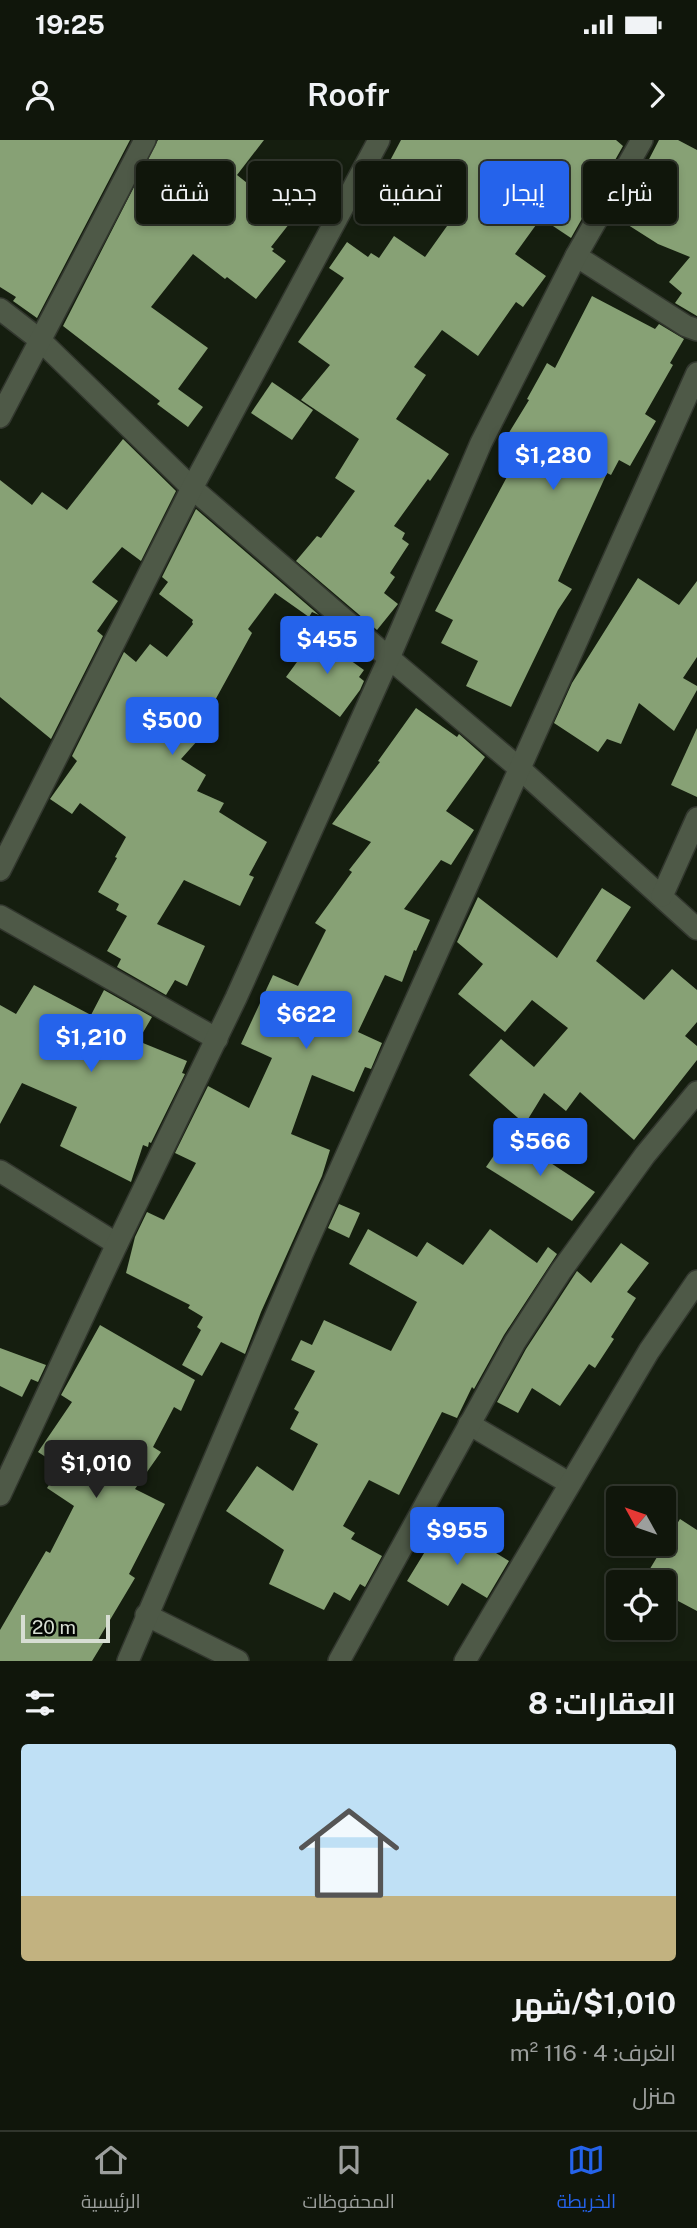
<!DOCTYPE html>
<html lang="ar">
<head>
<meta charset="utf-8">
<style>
	:root { --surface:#10160b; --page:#1e2319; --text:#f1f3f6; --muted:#9c9f9d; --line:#30352c; --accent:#2563eb }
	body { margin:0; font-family:"Public Sans",Cairo,sans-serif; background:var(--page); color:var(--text); direction:rtl; height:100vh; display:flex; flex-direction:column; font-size:26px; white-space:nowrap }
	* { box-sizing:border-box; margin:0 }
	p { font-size:23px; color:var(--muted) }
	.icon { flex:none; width:38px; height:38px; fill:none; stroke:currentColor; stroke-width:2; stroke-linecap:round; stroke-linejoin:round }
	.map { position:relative; height:1521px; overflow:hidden; direction:ltr }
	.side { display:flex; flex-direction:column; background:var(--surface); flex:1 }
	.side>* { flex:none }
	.banner { position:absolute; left:21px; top:21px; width:656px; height:63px; direction:rtl; display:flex; gap:14px }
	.needle { width:46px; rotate:310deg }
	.fabs { position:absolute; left:606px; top:1346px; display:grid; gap:14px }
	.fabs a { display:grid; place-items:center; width:70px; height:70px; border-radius:7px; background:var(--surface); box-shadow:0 4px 10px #0003,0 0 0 2px var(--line); font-size:35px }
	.scale { position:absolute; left:21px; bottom:18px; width:89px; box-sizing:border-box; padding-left:7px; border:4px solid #d7ded3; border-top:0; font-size:19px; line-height:24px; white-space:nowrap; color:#d7ded3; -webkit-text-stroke:5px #040703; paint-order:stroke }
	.price { position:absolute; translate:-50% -60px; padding:0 16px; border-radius:7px; background:var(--accent); color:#fff; font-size:23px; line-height:46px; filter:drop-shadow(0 2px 4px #0008) }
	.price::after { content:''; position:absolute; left:50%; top:42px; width:21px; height:16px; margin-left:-10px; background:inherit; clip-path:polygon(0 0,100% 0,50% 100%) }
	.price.current { background:#222; color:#fff }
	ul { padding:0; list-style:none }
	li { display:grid; align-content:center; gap:14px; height:371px; padding:0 21px }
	li span { display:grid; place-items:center; height:217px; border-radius:7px; color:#555 }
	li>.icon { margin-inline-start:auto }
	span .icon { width:126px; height:126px; fill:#fffc; stroke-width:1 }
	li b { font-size:30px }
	h2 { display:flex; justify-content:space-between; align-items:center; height:84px; padding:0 21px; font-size:30px }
	.tag { padding:0 24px; border-radius:7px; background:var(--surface); box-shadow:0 4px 10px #0003,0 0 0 2px var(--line); font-size:24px; line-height:63px }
	.tag.current { background:var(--accent); color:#fff }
	.status { display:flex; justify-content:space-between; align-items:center; height:49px; padding:0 35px; background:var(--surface); direction:ltr }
	.status svg { height:19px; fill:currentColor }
	header { display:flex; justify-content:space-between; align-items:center; height:91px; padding:0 21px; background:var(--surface); font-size:32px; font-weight:600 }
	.menu { display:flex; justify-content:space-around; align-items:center; height:98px; border-top:2px solid var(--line); background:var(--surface); font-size:19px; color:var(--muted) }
	.menu a { display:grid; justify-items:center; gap:4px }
	.menu .current { color:var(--accent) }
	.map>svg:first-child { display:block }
	.building { fill:#87a175 }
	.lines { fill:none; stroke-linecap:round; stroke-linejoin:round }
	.street-casing { stroke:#32372e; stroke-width:24 }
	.street { stroke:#4e5947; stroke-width:21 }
</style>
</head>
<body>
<div class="status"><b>19:25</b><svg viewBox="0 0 49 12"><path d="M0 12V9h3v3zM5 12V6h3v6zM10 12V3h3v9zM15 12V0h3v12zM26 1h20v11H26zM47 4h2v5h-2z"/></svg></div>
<header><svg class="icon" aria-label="forward" viewBox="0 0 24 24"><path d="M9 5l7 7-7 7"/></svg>Roofr<svg class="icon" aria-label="person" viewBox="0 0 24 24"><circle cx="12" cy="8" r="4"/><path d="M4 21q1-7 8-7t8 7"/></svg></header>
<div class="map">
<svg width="697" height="1521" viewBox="0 0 697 1521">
	<rect width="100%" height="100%" fill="#151e0f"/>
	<!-- building -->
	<g class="building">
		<polygon points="0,0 130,0 37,178 13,161 16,157 0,147"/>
		<polygon points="158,0 264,0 237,35 293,79 271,107 274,109 272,111 286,121 256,159 227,137 225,139 193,114 151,167 208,208 178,249 203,267 188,287 157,264 160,261 63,186"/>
		<polygon points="401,0 616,0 623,6 571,98 541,78 515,114 546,136 523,167 516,162 478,216 442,190 414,227 426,235 396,279 449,314 430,341 428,339 394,386 405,393 402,399 409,404 390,433 395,437 384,453 398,464 377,490 296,421 317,396 321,398 355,351 335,338 359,299 301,260 330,225 298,202 344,138 329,128 347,102 368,117 371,113 379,118 394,96 425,117 452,79 384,32"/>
		<polygon points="659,0 678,0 697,10 697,176 675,163 682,153 669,142 690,117 658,104 614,76 644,23 646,25"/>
		<polygon points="592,156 655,189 659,184 684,199 670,223 673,225 645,274 656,281 630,326 619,320 611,335 607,333 558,441 572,449 558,470 511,567 466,546 478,521 441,503 453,480 435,471 516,320 499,309 529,260 527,259 547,223 555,228"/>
		<polygon points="272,242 313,270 292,300 251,273"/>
		<polygon points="123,299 176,351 141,421 122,407 92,442 118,461 97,491 103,496 51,599 0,557 0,340 32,365 42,352 67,370"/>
		<polygon points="196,369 319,475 312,472 309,477 275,453 248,489 252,493 213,564 217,567 196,598 198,600 181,619 206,635 197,651 224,663 219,672 267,702 249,735 254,737 240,766 184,740 157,784 205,806 187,846 175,840 166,855 117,827 121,819 107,811 127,776 116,770 119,764 98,752 117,718 115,717 126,697 80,663 72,674 50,659 77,621 72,616 124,512 136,522 150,504 167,517 193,484 192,482 193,480 159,454 168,442 162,437"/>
		<polygon points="638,438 679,465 697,441 697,517 683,538 697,546 697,550 674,591 639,563 621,604 607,599 598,612 554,583 572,543"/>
		<polygon points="316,496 364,530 359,537 364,541 360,550 340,577 286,537"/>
		<polygon points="416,568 457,597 459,594 485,617 446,671 474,690 451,725 441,720 404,769 430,780 416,811 414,810 402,842 385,835 358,892 382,903 371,929 365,927 354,952 312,935 291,994 330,1010 322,1036 261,1172 245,1214 221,1202 202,1236 182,1225 201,1190 197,1187 203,1177 188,1168 190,1165 126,1133 135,1097 147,1072 164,1080 196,1023 175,1013 208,946 249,968 272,918 241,904 273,835 298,846 326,790 315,783 352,732 349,730 371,702 332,684 380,622 378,621"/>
		<polygon points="697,588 697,657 671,645"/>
		<polygon points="602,748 631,767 596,821 644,860 672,829 697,850 697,882 685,896 697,906 697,920 634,1000 580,952 566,971 544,953 525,984 469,935 501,899 534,927 568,888 532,860 505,892 458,854 483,824 457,802 478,757 557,818"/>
		<polygon points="34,845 91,875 104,850 152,877 138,901 187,921 182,933 185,934 151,1003 149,1002 148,1007 143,1005 131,1042 60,1006 77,967 22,943 0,984 0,865 16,874"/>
		<polygon points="508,995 595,1052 572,1081 486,1027"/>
		<polygon points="339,1064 360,1073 349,1098 328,1088"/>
		<polygon points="368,1089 417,1117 427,1102 463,1125 490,1089 537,1123 548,1107 557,1114 504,1195 474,1249 472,1247 457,1278 442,1272 399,1355 369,1340 343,1386 355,1393 351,1399 382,1416 365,1447 360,1444 350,1461 334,1452 324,1470 269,1444 284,1410 226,1371 257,1326 293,1351 318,1304 290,1289 299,1272 294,1269 315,1231 291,1220 301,1200 312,1205 324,1180 391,1211 417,1162 349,1124"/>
		<polygon points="621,1103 649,1123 627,1152 636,1158 611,1197 614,1199 595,1228 589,1224 560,1266 532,1248 518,1273 497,1262 526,1209 577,1131 591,1143"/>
		<polygon points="100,1185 195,1240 181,1271 174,1267 153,1307 161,1312 135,1349 165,1364 129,1434 135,1438 98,1500 103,1503 92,1521 0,1521 0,1490 46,1411 50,1413 74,1366 47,1348 61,1327 38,1312 72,1262 61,1255"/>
		<polygon points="0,1208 46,1225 38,1242 31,1239 22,1257 0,1246"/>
		<polygon points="680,1379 697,1390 697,1471 663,1453 663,1442 642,1442"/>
		<polygon points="452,1386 509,1421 487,1458 462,1443 448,1466 407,1441 437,1392 445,1397"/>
	</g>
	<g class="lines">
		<!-- street casing -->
		<g class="street-casing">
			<g id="street">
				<polyline points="576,116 686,186 697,190"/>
				<polyline points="0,169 40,200 192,348 389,518 519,628 697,789"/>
				<polyline points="0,277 145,0"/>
				<polyline points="0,730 192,348 379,0"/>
				<polyline points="662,756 697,678"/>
				<polyline points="0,776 217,899"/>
				<polyline points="0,1031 117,1104"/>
				<polyline points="469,1284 569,1343"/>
				<polyline points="0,1355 117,1104 236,858 389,518 481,303 576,116 642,0"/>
				<polyline points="146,1475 238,1521"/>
				<polyline points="128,1521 303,1112 697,233"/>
				<polyline points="339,1521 515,1202 561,1131 645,1015 697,952"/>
				<polyline points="465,1521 649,1211 697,1141"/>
			</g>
		</g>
		<!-- street -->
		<use href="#street" class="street"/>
	</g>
</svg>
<div class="fabs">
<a><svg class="needle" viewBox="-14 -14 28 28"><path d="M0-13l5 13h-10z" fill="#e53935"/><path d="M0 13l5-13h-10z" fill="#9c9f9d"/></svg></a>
<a><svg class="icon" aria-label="locate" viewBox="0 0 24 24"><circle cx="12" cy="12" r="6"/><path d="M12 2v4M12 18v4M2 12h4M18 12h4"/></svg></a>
</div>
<div class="scale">20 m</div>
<b class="price" style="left:553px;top:352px">$1,280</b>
<b class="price" style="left:327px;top:536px">$455</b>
<b class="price" style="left:172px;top:617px">$500</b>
<b class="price" style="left:306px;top:911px">$622</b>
<b class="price" style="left:91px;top:934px">$1,210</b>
<b class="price" style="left:540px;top:1038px">$566</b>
<b class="price current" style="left:96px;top:1360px">$1,010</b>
<b class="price" style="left:457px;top:1427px">$955</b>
<div class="banner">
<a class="tag">شراء</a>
<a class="tag current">إيجار</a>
<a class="tag">تصفية</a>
<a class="tag">جديد</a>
<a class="tag">شقة</a>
</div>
</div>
<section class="side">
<h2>العقارات: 8<svg class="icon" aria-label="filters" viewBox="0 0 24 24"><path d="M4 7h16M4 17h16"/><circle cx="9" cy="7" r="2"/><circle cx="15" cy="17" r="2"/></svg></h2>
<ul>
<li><span style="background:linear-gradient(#bfe0f5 70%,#c2b280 0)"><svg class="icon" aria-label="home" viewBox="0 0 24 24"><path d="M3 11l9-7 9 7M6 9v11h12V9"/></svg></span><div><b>$1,010/شهر</b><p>الغرف: 4 · 116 m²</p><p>منزل</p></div></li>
</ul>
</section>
<nav class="menu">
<a class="current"><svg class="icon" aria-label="map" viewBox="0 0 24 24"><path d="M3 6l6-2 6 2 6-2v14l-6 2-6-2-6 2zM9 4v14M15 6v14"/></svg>الخريطة</a>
<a><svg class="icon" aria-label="saved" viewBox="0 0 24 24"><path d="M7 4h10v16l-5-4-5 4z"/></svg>المحفوظات</a>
<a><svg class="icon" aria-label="home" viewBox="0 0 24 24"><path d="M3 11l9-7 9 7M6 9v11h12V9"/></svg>الرئيسية</a>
</nav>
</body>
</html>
